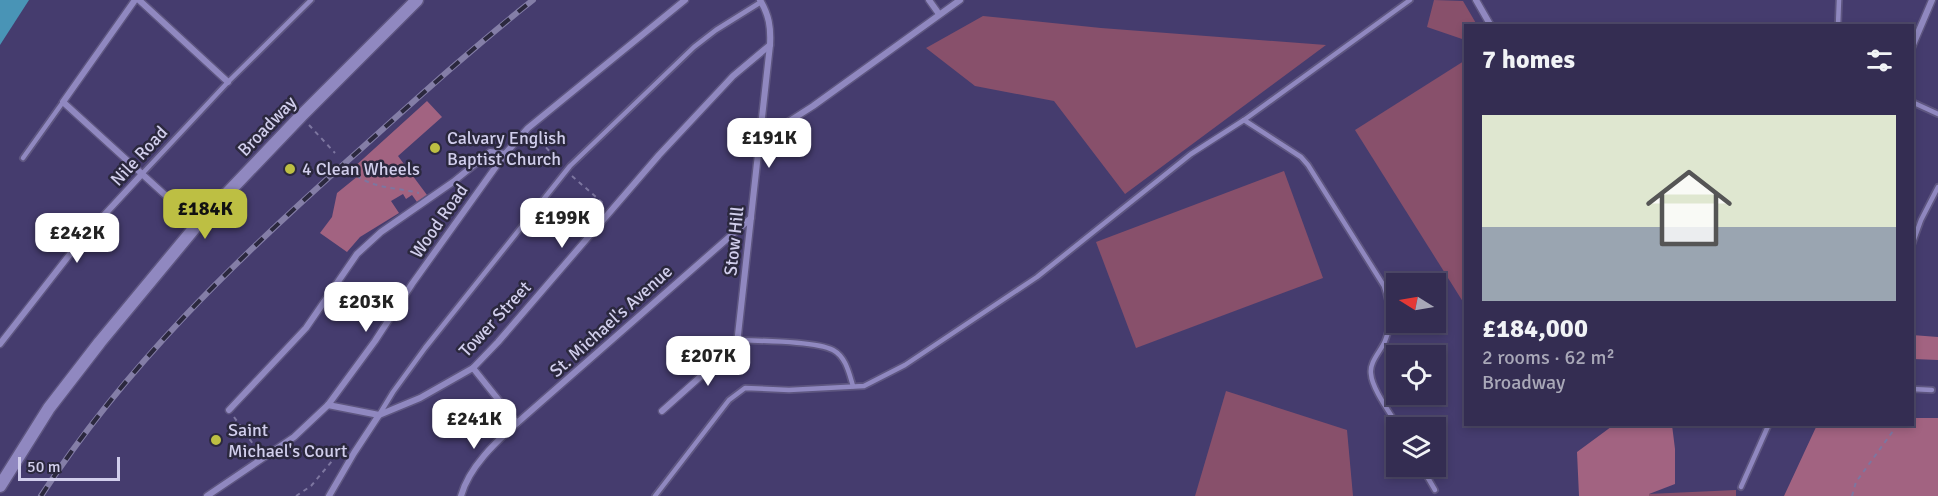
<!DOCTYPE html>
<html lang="en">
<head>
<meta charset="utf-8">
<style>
	:root { --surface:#342d52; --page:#3f395c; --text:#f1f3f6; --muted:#a9a8b8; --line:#4e4969; --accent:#bdbf43 }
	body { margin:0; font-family:Signika,sans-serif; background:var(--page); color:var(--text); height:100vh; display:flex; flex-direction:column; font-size:22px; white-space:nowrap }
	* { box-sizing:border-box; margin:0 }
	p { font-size:20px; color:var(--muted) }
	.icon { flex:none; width:33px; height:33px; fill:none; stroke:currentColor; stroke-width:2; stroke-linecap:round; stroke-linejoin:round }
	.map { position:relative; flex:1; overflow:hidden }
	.drawer { position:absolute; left:1464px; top:24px; width:450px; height:402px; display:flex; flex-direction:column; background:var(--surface); border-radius:0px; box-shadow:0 3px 9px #0003,0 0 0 2px var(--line) }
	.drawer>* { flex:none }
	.needle { width:39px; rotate:281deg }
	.buttons { position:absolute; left:1386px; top:273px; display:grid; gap:12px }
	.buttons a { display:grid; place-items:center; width:60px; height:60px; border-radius:0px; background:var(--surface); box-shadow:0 3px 9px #0003,0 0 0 2px var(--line); font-size:30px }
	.scale { position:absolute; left:18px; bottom:15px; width:102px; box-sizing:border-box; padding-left:6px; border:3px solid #d1ceec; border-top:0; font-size:16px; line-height:21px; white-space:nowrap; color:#d1ceec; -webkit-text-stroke:4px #2b283e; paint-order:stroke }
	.price { position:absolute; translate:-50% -51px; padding:0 14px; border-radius:12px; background:#fff; color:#222; font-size:20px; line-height:39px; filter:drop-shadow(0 2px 3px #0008) }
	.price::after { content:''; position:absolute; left:50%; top:36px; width:18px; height:14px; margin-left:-9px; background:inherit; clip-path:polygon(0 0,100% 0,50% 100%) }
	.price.current { background:var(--accent); color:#111 }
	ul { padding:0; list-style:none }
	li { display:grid; align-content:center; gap:12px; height:318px; padding:0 18px }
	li+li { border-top:2px solid var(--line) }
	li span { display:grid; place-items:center; height:186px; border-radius:0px; color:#555 }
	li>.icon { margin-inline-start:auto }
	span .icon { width:108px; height:108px; fill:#fffc; stroke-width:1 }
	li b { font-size:26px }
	h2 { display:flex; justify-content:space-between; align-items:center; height:72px; padding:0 18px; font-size:26px }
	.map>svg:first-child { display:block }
	.green { fill:#88506b }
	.forest { fill:#a26381 }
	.water { fill:#4994b6 }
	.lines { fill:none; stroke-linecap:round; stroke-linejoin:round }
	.service-casing { stroke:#5e5680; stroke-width:8 }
	.minor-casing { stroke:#5e5680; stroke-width:9 }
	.secondary-casing { stroke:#5e5680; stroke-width:15 }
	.path { stroke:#7d76a0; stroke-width:2; stroke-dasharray:4.5 4.5; stroke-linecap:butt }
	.service { stroke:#9088c0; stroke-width:4.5 }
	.minor { stroke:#9088c0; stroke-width:6 }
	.secondary { stroke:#9088c0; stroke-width:12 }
	.rail-casing { stroke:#847ea7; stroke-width:6 }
	.rail { stroke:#2b283e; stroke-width:4; stroke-dasharray:11; stroke-linecap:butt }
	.poi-dot { fill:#bdbf43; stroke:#2b283e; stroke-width:2 }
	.labels { text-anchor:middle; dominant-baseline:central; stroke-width:5; stroke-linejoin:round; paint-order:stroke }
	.street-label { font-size:18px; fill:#d1ceec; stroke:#2b283e }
	.poi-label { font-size:18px; fill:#d1ceec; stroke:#2b283e; text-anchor:start }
</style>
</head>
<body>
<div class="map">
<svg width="1938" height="496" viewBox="0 0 1938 496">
	<rect width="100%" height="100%" fill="#453c6e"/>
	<!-- green -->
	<g class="green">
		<polygon points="1434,0 1463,1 1477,25 1466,26 1465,40 1427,27"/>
		<polygon points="983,16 1101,28 1326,45 1125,194 1054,101 975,86 926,48"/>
		<polygon points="1464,61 1466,64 1465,305 1355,130"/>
		<polygon points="1284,171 1323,278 1136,348 1096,242"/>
		<polygon points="1226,391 1347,430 1353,496 1195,496"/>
		<polygon points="1736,490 1736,496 1649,496 1648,494"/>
	</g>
	<!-- forest -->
	<g class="forest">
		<polygon points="427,101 442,117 398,156 427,195 417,202 412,195 406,199 403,194 391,201 399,213 360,237 347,252 320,233 332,217 337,193 358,176 353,168"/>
		<polygon points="1912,335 1938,337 1938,360 1913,359"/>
		<polygon points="1913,418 1938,418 1938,496 1784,496 1817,425 1912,424"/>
		<polygon points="1615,424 1672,425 1675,449 1675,484 1649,494 1649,496 1579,496 1577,452"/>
	</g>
	<!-- water -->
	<polygon class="water" points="0,0 29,0 0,45"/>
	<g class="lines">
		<!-- service casing -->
		<g class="service-casing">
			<g id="service">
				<polyline points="1838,26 1839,0"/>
				<polyline points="1912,102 1938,114"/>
				<polyline points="23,158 63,102"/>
				<polyline points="142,174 228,82 311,0"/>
				<polyline points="1912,245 1921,220 1938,187"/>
				<path d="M738,340C760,341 816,341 833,350C846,357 849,373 853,386"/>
				<polyline points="1912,389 1932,390"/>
				<polyline points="379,415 393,392 425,348 570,166 694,47 716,30 761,2"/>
				<path d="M1399,428C1391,414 1372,389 1371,374C1369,362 1381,351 1385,341C1393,322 1390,304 1384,286L1308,165L1301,157L1244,120L1410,0"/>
				<polyline points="1421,466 1435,490"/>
				<polyline points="1741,487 1769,424"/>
				<polyline points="655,496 729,400 745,388 789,390 864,386 905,365 1037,277 1191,154 1244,120"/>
			</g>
		</g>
		<!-- minor casing -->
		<g class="minor-casing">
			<g id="minor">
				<polyline points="135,0 63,102 197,224"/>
				<polyline points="139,0 228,82"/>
				<polyline points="929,0 939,14"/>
				<polyline points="1476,0 1491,26"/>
				<polyline points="1912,47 1932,0"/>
				<polyline points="760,140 813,106 960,0"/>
				<polyline points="0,344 81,240 142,174"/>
				<polyline points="473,368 517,423 751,218"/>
				<polyline points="328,405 379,415 420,398 473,368 498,342 659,155 733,76 770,45"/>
				<polyline points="229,410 306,328 357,254 381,232 453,182 490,152 505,154"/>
				<path d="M662,411L737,344L770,45C771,27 769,15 760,0"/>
				<polyline points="207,496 294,437 328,405 375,341 412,284 505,154 528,128 685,0"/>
				<polyline points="329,496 354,453 379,415"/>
				<path d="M461,496C469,467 495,443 517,423"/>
			</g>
		</g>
		<!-- secondary casing -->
		<g class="secondary-casing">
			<polyline id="secondary" points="0,486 49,408 100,342 197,225 301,116 417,0"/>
		</g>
		<!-- path -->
		<g class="path">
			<polyline points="309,125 335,153"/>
			<polyline points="534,134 560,163"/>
			<path d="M350,170C369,189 395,187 419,193"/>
			<polyline points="572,176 604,204"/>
			<polyline points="234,417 258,451"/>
			<polyline points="296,496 311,486 338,454 344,453"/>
			<polyline points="1852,496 1856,482 1893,431 1893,424"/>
		</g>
		<!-- service -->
		<use href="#service" class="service"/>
		<!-- minor -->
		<use href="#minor" class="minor"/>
		<!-- secondary -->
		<use href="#secondary" class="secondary"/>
		<!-- rail casing -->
		<g class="rail-casing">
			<path id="rail" d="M41,496C126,365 238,258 354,155C413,102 471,49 533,0"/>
		</g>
		<!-- rail -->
		<use href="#rail" class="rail"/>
	</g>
	<!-- markers -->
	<g class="poi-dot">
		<circle cx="435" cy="148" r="6"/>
		<circle cx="290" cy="169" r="6"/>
		<circle cx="216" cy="440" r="6"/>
	</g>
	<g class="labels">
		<!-- street labels -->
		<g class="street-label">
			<text transform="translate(267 126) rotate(-46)">Broadway</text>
			<text transform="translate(139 156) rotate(-47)">Nile Road</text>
			<text transform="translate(439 221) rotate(-55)">Wood Road</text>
			<text transform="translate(734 241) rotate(-84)">Stow Hill</text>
			<text transform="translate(495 319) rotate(-47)">Tower Street</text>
			<text transform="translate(611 321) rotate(-42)">St. Michael's Avenue</text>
		</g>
		<!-- poi labels -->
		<g class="poi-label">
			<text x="447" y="138">Calvary English<tspan x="447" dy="21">Baptist Church</tspan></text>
			<text x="302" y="169">4 Clean Wheels</text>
			<text x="228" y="430">Saint<tspan x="228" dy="21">Michael's Court</tspan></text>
		</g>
	</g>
</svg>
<div class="buttons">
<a><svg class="needle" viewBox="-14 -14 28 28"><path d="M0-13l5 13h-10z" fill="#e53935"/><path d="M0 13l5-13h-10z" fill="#a9a8b8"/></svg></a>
<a><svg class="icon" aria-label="locate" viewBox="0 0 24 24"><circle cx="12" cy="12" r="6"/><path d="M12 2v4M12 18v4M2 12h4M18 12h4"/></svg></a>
<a><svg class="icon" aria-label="layers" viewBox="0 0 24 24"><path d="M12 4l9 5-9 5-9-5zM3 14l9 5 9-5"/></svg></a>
</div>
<div class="scale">50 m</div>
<b class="price" style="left:769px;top:169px">£191K</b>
<b class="price current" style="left:205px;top:240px">£184K</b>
<b class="price" style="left:562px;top:249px">£199K</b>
<b class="price" style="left:77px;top:264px">£242K</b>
<b class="price" style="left:366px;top:333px">£203K</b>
<b class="price" style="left:708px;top:387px">£207K</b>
<b class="price" style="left:474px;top:450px">£241K</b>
<section class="drawer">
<h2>7 homes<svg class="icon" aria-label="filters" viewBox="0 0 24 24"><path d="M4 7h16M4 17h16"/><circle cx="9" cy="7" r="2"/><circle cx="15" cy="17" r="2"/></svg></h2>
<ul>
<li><span style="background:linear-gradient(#dfe7d0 60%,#9aa5b1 0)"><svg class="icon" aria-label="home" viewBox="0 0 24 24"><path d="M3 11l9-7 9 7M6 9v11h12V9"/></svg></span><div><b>£184,000</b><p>2 rooms · 62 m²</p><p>Broadway</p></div></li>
</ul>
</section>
</div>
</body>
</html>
